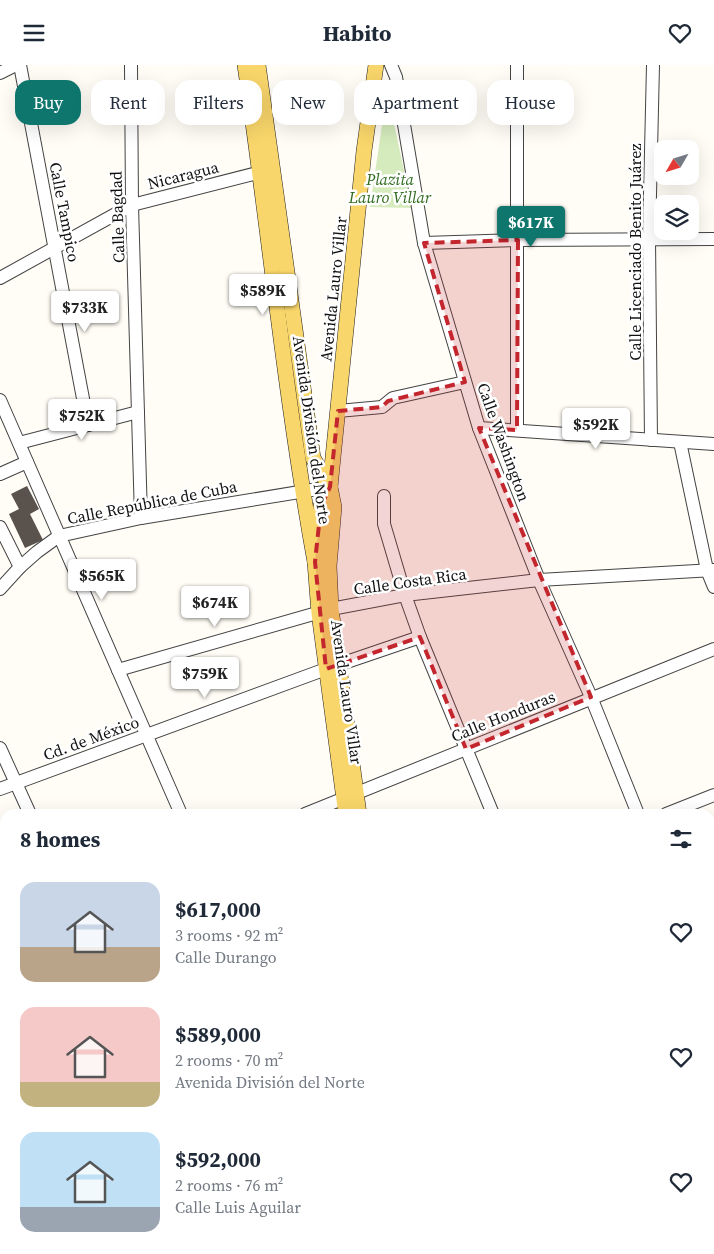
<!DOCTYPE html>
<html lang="en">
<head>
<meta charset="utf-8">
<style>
	:root { --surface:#fff; --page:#f2f2f3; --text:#1f2937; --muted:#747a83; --accent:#0f766e }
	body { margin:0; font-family:"Source Serif 4",serif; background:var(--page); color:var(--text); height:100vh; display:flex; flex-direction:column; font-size:19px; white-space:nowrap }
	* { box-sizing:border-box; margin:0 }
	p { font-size:16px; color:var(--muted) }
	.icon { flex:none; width:28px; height:28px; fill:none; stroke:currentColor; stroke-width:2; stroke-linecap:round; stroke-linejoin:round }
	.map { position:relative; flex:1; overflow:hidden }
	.panel { position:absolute; left:0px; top:744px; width:715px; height:446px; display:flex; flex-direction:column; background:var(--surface); border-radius:15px 15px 0 0; box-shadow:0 5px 20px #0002 }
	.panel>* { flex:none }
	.hud { position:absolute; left:15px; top:15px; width:685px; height:45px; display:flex; gap:10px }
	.needle { width:32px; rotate:231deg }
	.controls { position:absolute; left:654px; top:75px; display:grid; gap:10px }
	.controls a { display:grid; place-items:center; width:45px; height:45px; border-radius:10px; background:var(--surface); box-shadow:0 5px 20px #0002; font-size:25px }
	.price { position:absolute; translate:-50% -42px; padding:0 11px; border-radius:5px; background:#fff; color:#222; font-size:16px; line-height:32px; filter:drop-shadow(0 1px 2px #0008) }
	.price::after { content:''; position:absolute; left:50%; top:30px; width:15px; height:11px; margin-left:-8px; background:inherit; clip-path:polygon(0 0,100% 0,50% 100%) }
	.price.selected { background:var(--accent); color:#fff }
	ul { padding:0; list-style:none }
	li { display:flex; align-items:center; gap:15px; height:125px; padding:0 20px }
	li span { display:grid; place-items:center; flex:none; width:140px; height:100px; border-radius:15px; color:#555 }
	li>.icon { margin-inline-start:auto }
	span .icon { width:60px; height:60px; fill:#fffc; stroke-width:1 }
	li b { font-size:21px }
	h2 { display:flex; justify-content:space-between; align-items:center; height:60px; padding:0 20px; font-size:21px }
	.chip { padding:0 18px; border-radius:15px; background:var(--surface); box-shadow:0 5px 20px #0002; font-size:18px; line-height:45px }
	.chip.selected { background:var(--accent); color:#fff }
	header { display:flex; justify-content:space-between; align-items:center; height:65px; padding:0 20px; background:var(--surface); font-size:22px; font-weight:700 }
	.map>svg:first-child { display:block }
	.green { fill:#d5ebbd }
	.water { fill:#b9e0f7; stroke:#3f96cf }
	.building { fill:#5a524d }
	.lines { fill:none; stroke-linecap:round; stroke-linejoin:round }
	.minor-casing { stroke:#444; stroke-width:14 }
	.major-casing { stroke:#222; stroke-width:16 }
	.minor { stroke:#fff; stroke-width:12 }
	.major { stroke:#f9d66b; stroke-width:15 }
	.marked { fill:#c4262e; fill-opacity:0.2; stroke:#c4262e; stroke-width:4; stroke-dasharray:10 6; stroke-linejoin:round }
	.labels { text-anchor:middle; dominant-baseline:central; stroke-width:5; stroke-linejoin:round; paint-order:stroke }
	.street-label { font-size:16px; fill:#111; stroke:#fff }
	.park-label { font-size:16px; font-style:italic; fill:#2f6b1f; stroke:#fff }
</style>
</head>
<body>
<header><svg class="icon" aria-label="menu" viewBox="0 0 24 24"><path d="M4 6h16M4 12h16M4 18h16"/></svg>Habito<svg class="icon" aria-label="heart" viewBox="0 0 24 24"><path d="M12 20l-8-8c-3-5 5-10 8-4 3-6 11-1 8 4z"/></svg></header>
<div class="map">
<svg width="714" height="1189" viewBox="0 0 714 1189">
	<rect width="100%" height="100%" fill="#fffdf5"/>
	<!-- green -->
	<g class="green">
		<polygon points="387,26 412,143 370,142"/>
		<polygon points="0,975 5,981 5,1087 0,1075"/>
		<polygon points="9,1185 94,1185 94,1189 8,1189"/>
	</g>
	<!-- water -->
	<polygon class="water" points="0,1075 5,1087 5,1185 9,1185 8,1189 0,1189"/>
	<!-- building -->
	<g class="building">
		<polygon points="27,421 39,444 30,449 43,475 25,483 9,449 19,444 11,429"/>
		<polygon points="386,1185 415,1185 406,1189 388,1189"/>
	</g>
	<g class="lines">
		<!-- minor casing -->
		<g class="minor-casing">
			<g id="minor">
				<polyline points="20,0 88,360"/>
				<polyline points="131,0 132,140 141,453"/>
				<polyline points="391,0 396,12 424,178 479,363 539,515 591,632 638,749"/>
				<polyline points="517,0 517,365"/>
				<polyline points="0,8 16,0"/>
				<polyline points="424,178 518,175 714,174"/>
				<polyline points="0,213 132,140 269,105"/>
				<polyline points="0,335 181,749"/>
				<polyline points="338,346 382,342 393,333 465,317"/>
				<polyline points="479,363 714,379"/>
				<polyline points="651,375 649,173 653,0"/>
				<polyline points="680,377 707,505 714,522"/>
				<polyline points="19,378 138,347"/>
				<polyline points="0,409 27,397"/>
				<polyline points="384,431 384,459 405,530 420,572 493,749"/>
				<polyline points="0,462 20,502"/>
				<polyline points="0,524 20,502 37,487 59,471 141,453 330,422"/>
				<polyline points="118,605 331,544 405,530 539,515 714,505"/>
				<polyline points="0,683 30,749"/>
				<polyline points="0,724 326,604 420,572"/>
				<polyline points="305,749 714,584"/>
				<polyline points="666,749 714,730"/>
				<polyline points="0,881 5,879"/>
				<polyline points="710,892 714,891"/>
				<polyline points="710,917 714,927"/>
				<polyline points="0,965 5,972"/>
				<polyline points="710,1041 714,1045"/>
				<polyline points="226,1185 228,1189"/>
				<polyline points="373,1185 375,1189"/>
				<polyline points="671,1185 676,1189"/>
				<polyline points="102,1189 102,1185"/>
				<polyline points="144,1189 148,1185"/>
				<polyline points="711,1189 714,1187"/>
			</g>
		</g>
		<!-- major casing -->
		<g class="major-casing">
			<g id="major">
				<path d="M245,0C269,165 285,332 315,497"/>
				<polyline points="258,0 313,393 330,422"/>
				<polyline points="330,422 321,441 315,497 319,548 346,749"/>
				<polyline points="359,749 331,544 329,501 334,442 330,422 364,86 376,0"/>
				<polyline points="710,1005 714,1002"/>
				<polyline points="428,1189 436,1185"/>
				<polyline points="461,1189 462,1185"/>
			</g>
		</g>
		<!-- minor -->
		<use href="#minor" class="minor"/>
		<!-- major -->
		<use href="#major" class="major"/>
	</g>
	<!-- marked area -->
	<path class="marked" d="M518,175L517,365L479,363L591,632L466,684L420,572L326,604L315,497L321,441L330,422L338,346L382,342L388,336L465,317L424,178Z"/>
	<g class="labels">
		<!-- street labels -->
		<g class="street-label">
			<text transform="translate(183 110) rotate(-14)">Nicaragua</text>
			<text transform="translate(65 147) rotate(79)">Calle Tampico</text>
			<text transform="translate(117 152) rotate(-92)">Calle Bagdad</text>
			<text transform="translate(635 187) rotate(-90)">Calle Licenciado Benito Juárez</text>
			<text transform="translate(333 224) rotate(-84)">Avenida Lauro Villar</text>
			<text transform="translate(312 365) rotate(82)">Avenida División del Norte</text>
			<text transform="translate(504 377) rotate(70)">Calle Washington</text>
			<text transform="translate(152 437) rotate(-11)">Calle República de Cuba</text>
			<text transform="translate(410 516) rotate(-8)">Calle Costa Rica</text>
			<text transform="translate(347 627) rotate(82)">Avenida Lauro Villar</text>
			<text transform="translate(503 651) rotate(-22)">Calle Honduras</text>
			<text transform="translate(91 673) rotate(-20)">Cd. de México</text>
		</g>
		<!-- park labels -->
		<g class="park-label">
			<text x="390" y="114">Plazita<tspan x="390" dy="18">Lauro Villar</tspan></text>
		</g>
	</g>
</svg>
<div class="controls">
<a><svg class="needle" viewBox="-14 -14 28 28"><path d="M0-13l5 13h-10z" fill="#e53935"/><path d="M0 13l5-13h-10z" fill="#747a83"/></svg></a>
<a><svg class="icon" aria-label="layers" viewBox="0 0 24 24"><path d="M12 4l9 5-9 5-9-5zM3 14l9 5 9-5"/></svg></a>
</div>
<b class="price selected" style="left:531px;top:183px">$617K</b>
<b class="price" style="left:263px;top:251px">$589K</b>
<b class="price" style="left:85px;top:268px">$733K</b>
<b class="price" style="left:82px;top:376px">$752K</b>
<b class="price" style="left:596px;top:385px">$592K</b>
<b class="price" style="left:102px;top:536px">$565K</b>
<b class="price" style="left:215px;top:563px">$674K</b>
<b class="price" style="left:205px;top:634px">$759K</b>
<div class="hud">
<a class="chip selected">Buy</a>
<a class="chip">Rent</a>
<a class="chip">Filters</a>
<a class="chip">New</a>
<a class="chip">Apartment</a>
<a class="chip">House</a>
</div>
<section class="panel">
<h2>8 homes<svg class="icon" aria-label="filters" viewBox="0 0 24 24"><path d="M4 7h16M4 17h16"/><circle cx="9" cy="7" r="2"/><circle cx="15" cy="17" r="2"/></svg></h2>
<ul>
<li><span style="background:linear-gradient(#c9d6e8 65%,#b9a48a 0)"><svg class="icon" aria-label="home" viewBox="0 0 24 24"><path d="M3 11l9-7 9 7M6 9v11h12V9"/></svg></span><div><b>$617,000</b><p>3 rooms · 92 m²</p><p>Calle Durango</p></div><svg class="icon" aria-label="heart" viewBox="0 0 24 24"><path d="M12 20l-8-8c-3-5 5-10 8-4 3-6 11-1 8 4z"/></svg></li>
<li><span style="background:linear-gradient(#f6c9c9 75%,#c2b280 0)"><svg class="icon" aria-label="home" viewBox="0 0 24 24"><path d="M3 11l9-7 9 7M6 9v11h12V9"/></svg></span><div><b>$589,000</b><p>2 rooms · 70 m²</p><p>Avenida División del Norte</p></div><svg class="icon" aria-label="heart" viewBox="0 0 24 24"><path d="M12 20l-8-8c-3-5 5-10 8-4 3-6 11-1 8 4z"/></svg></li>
<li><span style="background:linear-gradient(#bfe0f5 75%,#9aa5b1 0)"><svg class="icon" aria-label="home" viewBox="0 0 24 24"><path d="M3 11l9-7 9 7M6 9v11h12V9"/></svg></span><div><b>$592,000</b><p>2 rooms · 76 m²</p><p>Calle Luis Aguilar</p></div><svg class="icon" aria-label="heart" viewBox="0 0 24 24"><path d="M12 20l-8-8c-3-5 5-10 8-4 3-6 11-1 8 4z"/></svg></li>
</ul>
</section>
</div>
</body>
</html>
